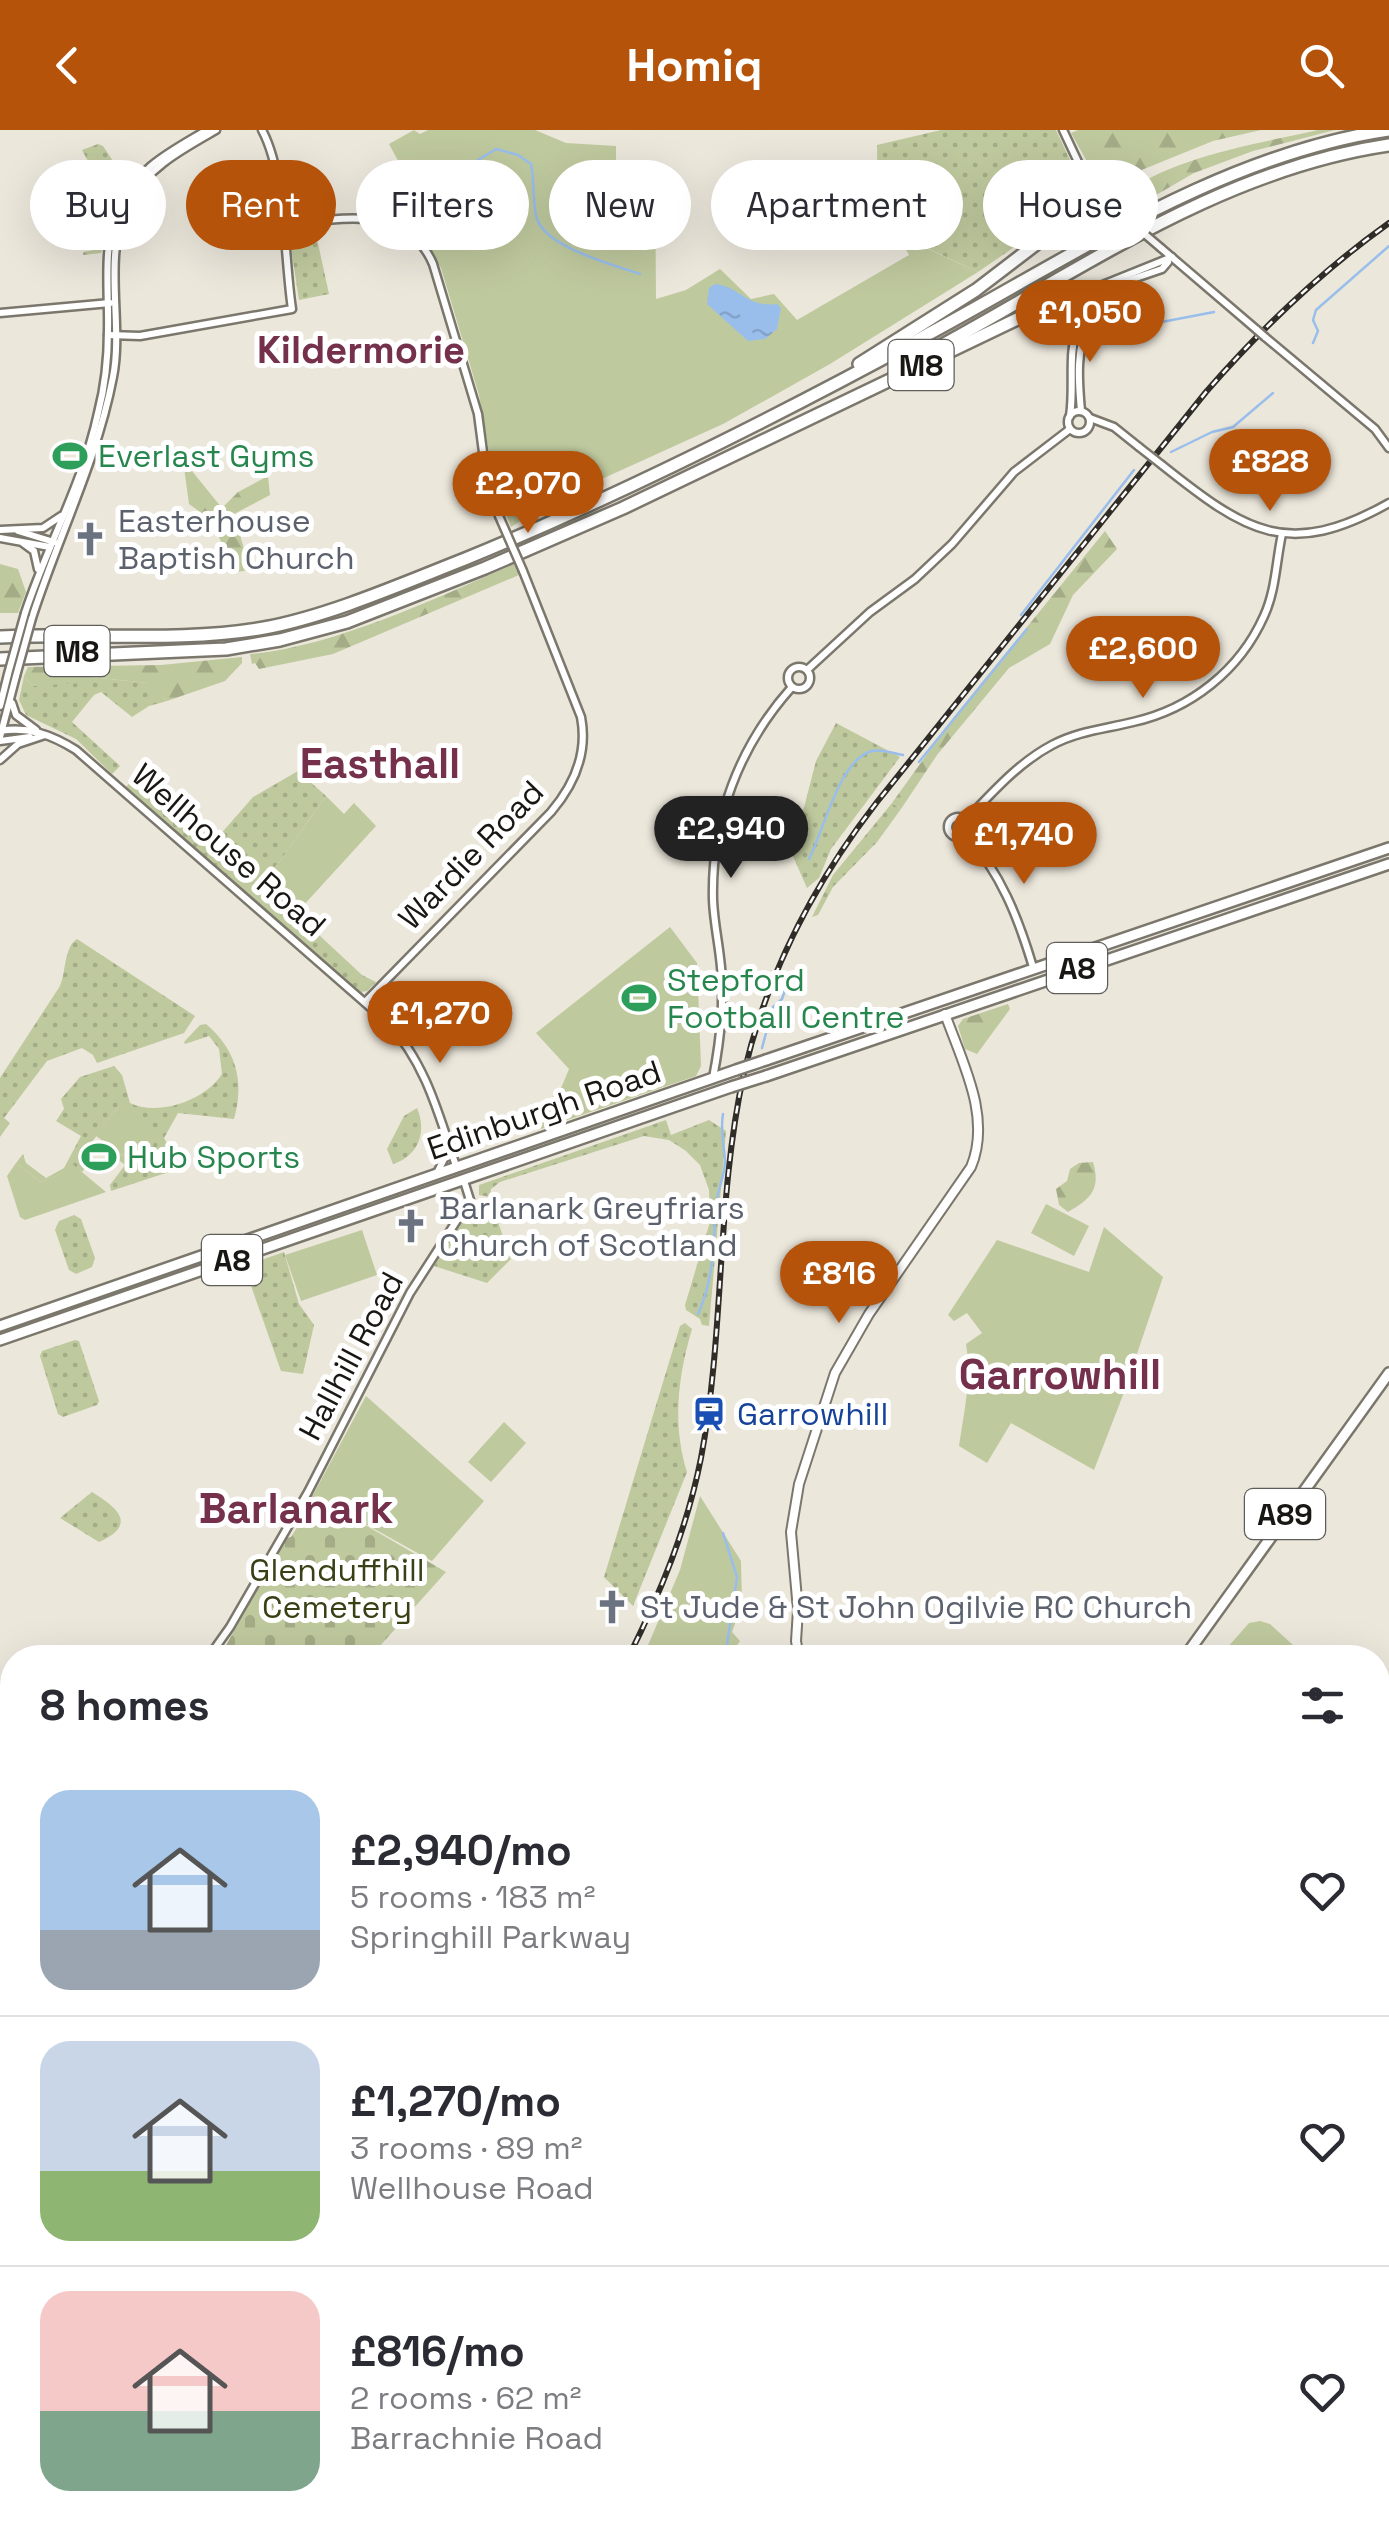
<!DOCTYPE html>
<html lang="en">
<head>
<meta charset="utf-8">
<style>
	:root { --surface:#fff; --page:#f2f2f3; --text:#2b2b33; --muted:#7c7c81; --line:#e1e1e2; --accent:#b45309 }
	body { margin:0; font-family:"Space Grotesk",sans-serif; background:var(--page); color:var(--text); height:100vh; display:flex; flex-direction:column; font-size:38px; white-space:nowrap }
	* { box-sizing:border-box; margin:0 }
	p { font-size:32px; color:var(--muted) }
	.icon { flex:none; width:55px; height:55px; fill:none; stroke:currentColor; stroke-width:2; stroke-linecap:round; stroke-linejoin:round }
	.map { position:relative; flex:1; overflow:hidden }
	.drawer { position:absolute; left:0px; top:1515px; width:1390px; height:892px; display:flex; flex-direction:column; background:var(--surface); border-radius:40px 40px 0 0; box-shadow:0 10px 40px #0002 }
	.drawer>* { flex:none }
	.guide { position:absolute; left:30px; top:30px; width:1330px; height:90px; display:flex; gap:20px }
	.price { position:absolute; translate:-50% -85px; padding:0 22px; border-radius:35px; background:var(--accent); color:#fff; font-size:32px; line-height:65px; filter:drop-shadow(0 2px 5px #0008) }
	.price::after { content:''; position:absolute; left:50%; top:60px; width:30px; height:22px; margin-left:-15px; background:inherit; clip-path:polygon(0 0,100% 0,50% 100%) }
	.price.active { background:#222; color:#fff }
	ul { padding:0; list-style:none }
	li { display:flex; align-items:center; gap:30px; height:250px; padding:0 40px }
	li+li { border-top:2px solid var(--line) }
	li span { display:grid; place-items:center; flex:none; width:280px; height:200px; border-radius:30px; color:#555 }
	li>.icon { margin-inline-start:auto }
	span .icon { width:120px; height:120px; fill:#fffc; stroke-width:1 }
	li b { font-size:42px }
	h2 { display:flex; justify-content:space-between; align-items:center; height:120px; padding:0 40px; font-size:42px }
	.tag { padding:0 35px; border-radius:45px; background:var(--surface); box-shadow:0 10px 40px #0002; font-size:35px; line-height:90px }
	.tag.active { background:var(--accent); color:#fff }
	header { display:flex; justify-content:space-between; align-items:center; height:130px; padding:0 40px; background:var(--accent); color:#fff; font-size:45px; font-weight:700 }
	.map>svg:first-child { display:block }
	.grass { fill:url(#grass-dots) }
	.forest { fill:url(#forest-firs) }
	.cemetery { fill:url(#cemetery-stones) }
	.park { fill:#bfc99e }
	.water { fill:url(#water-ripples) }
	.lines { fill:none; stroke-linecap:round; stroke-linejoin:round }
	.stream { stroke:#99beec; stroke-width:2.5 }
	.tertiary-casing { stroke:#7b776c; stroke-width:11 }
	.secondary-casing { stroke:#7b776c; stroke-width:12 }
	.primary-casing { stroke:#7b776c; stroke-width:14 }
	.motorway-casing { stroke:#7b776c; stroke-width:16 }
	.tertiary { stroke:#fff; stroke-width:6 }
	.secondary { stroke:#fff; stroke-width:8 }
	.primary { stroke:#fff; stroke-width:9 }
	.motorway { stroke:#fff; stroke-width:11 }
	.rail-casing { stroke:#302d28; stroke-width:6 }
	.rail { stroke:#fff; stroke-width:2.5; stroke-dasharray:8; stroke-linecap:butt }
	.tertiary-bridge-casing { stroke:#7b776c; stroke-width:11; stroke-linecap:butt }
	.primary-bridge-casing { stroke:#7b776c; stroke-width:14; stroke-linecap:butt }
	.tertiary-bridge { stroke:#fff; stroke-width:6 }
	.primary-bridge { stroke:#fff; stroke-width:9 }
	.labels { text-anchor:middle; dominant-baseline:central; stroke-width:10; stroke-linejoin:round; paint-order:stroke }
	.shield { fill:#fff; stroke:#5e5d5a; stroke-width:2.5 }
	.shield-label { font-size:30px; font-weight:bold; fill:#191713 }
	.leisure-label { font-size:32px; fill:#27864d; stroke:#fff; text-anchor:start }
	.worship-label { font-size:32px; fill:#5b616d; stroke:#fff; text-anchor:start }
	.street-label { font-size:32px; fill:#191713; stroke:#fff }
	.transit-label { font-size:32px; fill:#164399; stroke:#fff; text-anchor:start }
	.park-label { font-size:32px; fill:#394015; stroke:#fff }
	.quarter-label { font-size:38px; font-weight:bold; fill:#75314b; stroke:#fff }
	.district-label { font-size:42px; font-weight:bold; fill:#75314b; stroke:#fff }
</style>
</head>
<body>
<header><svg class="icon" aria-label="back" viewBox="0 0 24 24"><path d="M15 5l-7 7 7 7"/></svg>Homiq<svg class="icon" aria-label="search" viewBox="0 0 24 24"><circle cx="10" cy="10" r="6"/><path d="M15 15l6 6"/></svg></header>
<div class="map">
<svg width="1389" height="2406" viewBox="0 0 1389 2406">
	<defs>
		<pattern id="grass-dots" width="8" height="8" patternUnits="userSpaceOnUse" patternTransform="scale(2.5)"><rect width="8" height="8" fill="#bfc99e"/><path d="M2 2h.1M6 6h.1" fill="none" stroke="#a4ac87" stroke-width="1.8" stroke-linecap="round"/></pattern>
		<pattern id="forest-firs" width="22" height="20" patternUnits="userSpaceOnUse" patternTransform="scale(2.5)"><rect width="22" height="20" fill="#bfc99e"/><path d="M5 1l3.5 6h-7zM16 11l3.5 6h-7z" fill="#a4ac87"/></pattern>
		<pattern id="cemetery-stones" width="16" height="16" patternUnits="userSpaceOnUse" patternTransform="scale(2.5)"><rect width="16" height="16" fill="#bfc99e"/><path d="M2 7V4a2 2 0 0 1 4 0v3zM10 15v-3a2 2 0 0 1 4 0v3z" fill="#a4ac87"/></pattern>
		<pattern id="water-ripples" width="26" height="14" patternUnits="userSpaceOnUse" patternTransform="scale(2.5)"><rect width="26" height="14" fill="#99beec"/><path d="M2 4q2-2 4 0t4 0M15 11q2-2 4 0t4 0" fill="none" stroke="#83a3ca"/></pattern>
	</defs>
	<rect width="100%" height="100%" fill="#ece7db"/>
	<!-- grass -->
	<g class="grass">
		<polygon points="941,0 1056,0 1084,60 1084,69 978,142 878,95 877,15"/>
		<polygon points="98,14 103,16 126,51 107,91 103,119 101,123 83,125 83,122 94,120 94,113 101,111 100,100 89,98 100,97 99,70 92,70 89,33 82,20"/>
		<polygon points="315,100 329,164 299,170 289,105 293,102"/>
		<polygon points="24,546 32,556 90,547 149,553 167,571 149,576 132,587 101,562 94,565 72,592 120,636 112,644 76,609 26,585 19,570"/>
		<polygon points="836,593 900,627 831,719 819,748 807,758 792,724 816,631"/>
		<polygon points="298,641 326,666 280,731 256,759 290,788 301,782 307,787 304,791 362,845 376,852 367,861 361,862 126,657 134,648 188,692 198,694 214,708 212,714 253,667"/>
		<polygon points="892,673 901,679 877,712 833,757 818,785 812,787 833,745"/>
		<path d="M77,809L195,886L184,903L97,933L93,925L82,918L47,931L4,988L10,993L0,1007V948L60,856C66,842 64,817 77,809Z"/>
		<path d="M206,894C236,919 245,952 234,989L178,983L164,1008L181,1038L111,1061L110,1055L125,1035L106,1020L109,1016L137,1036L118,977L83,1024L91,1030L82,1042L71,1034L62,1044L41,1052L16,1033L23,1024L26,1033L46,1048L64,1038L81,1006L56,991L64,979L61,969L80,947L114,936L122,945L130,973C158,987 206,970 222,944L219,919L209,906L185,914L184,912L200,895Z"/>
		<path d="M417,978C427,1001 419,1026 393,1034L387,1019L404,986Z"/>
		<polygon points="666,990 671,1005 709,990 726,1001 709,1196 702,1195 700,1189 686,1180 685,1175 710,1092 709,1060 700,1035 686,1021 669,1010 644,1006 500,1052 491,1059 490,1067 479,1065 479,1055"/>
		<polygon points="475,1072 491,1072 511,1129 487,1153 434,1136"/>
		<polygon points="74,1085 81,1089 95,1128 92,1137 76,1144 69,1140 55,1100 59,1091"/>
		<polygon points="284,1122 299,1174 314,1195 303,1244 281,1241 244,1136"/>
		<path d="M685,1193L692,1199C678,1246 672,1295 687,1342L633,1476L604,1447L680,1196Z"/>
		<polygon points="75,1210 79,1211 99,1271 97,1275 63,1287 58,1284 40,1226 42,1221"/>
		<path d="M92,1362C116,1377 139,1394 99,1412L60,1388Z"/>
		<polygon points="1389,2225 1389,2363 1378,2351 1378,2234"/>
	</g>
	<!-- forest -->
	<g class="forest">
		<polygon points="1078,0 1261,0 1213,11 1107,54 1093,42 1071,3"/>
		<path d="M1318,0H1335L1253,21L1194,43L1132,79L1120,69C1162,28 1262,13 1318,0Z"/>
		<polygon points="183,330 222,378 238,362 268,346 270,365 234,384 250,440 236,442 210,389 189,374"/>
		<polygon points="1105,401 1117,419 1073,465 1050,514 1009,538 937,625 901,679 892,673 953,588"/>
		<polygon points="0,434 18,439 26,462 18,483 0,483"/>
		<path d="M514,434L519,445L333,524L259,539L255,533L252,534L250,524C333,517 437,468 514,434Z"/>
		<polygon points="242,527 242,533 225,551 167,571 148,553 90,547 83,553 32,556 24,546 28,537 161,535"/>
		<polygon points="1008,874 1010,879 977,924 965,919 958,896 963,889"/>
		<path d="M1093,1032C1101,1059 1091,1069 1068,1082L1059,1075L1056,1059L1067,1051L1070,1039L1079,1033Z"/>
	</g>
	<!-- cemetery -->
	<g class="cemetery">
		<polygon points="312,1364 446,1442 370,1527 231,1527 224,1519 286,1408 291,1407 301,1391 299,1386"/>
		<polygon points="12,1775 12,2038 0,2049 0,1784"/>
	</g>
	<!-- park -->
	<g class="park">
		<polygon points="414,0 420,4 428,0 535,0 566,13 616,16 616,33 655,33 656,169 686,160 720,139 751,169 774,164 797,190 909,125 898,105 978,142 830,234 723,294 551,372 511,397 495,356 479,265 441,138 421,105 393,87 402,38 389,14"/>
		<polygon points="326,666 344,684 354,673 376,696 291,789 256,759 280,731"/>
		<polygon points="670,797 697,833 701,936 696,946 541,999 540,981 562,956 569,939 536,903"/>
		<polygon points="118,977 159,1007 137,1036 96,1006"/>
		<polygon points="16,1033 41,1052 61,1044 71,1033 106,1062 25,1090 20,1087 7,1046"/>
		<polygon points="1046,1074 1089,1096 1074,1126 1031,1103"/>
		<path d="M1104,1097L1163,1147L1123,1265L1094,1340L1011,1293L987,1333L959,1316C964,1282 972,1248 966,1214L982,1203L967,1183L954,1191L948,1185L997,1110L1089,1142Z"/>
		<polygon points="362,1100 377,1145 301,1171 285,1125"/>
		<polygon points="366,1266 484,1371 432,1431 313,1365"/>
		<polygon points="504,1292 526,1313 491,1352 468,1332"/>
		<polygon points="700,1366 741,1431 742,1474 732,1502 740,1511 729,1527 643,1527 680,1440"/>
		<polygon points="1260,1491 1270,1494 1306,1527 1219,1527 1249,1493"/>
		<polygon points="1081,2395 1298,2395 1287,2406 1075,2406"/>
	</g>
	<!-- water -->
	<path class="water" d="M715,154C739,156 747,178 777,174L781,178L777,199L765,209L748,211L707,174L709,158Z"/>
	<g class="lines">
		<!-- stream -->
		<g class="stream">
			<path d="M412,71L496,19L518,25L531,34C535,51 532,73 537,89C547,118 614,135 640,144"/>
			<polyline points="1101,182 1112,184 1125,199 1214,182"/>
			<polyline points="1313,213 1318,201 1313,190 1316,180 1389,116"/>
			<polyline points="1171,322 1212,302 1233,297 1273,263"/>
			<polyline points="1021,485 1134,340"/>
			<polyline points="919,632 1027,499"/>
			<path d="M809,729C823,703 839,629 872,621C881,619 893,623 903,625"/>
			<polyline points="762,918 773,877 782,869 788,851"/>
			<path d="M698,1184C716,1144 712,1111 717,1069C719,1056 725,1044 725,1031C724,1014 720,1000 723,984"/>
			<polyline points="723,1403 737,1447 725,1528"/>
		</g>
		<!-- tertiary casing -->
		<g class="tertiary-casing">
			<g id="tertiary">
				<polyline points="1063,0 1087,51 1114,78"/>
				<path d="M282,95C336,90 406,71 433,134L478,284L486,345L499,386"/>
				<polyline points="1161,118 1257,200"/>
				<polyline points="1080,164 1172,127"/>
				<circle cx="1082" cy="177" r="13"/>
				<polyline points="1094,175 1097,168 1112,156 1162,139 1168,132"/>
				<polyline points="0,183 110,173"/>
				<path d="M108,205L140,206L292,179C284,126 286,45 262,0"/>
				<polyline points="1265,207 1375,299 1389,318"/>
				<circle cx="1079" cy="292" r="11"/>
				<path d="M1081,281C1078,248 1076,218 1090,187"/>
				<path d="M1070,286C1073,266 1071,248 1072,228C1072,213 1078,202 1074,187"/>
				<polyline points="1090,288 1114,297 1139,317"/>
				<path d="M1162,335C1246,402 1288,430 1389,373"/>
				<polyline points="0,400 43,398 61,386"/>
				<polyline points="18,401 54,412"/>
				<polyline points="0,408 50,417"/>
				<polyline points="23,413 34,421 38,439"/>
				<path d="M25,483C47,416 83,353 98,283C105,256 108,228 108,200C109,161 102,116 118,80C136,38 170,22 207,0"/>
				<path d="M32,488C58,407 97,331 113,247C124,191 101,125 129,72C148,37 183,19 216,0"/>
				<circle cx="799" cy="548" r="11"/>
				<polyline points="807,540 870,482 915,449 952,414 1014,342 1070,299"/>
				<polyline points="12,573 16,585 36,600"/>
				<polyline points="0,576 8,544"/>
				<path d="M0,601C28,596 52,605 76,620L387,892C425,931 439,985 456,1036"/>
				<polyline points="0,607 16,546"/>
				<polyline points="0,611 30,607"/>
				<polyline points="0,630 18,614 45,605"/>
				<circle cx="958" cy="697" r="10"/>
				<path d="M966,690C992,663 1018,633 1052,615C1078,601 1105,599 1133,592C1191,579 1240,540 1264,486C1276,460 1276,431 1282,404"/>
				<path d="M966,704C1001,744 1018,787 1033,837"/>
				<path d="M365,872L551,682C574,655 588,623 581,587L523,441"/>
				<path d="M713,948C719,917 723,886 722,855C722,826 714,798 713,770C711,690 739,616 792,557"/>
				<polyline points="437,1043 450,1017"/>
				<polyline points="208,1528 230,1497 308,1362 410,1163 470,1070 464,1051"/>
				<polyline points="0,1773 12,1763"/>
			</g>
		</g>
		<!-- secondary casing -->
		<g class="secondary-casing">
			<g id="secondary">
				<path d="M799,1528L796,1511L798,1480L791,1402L799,1354L835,1243L869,1184L971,1037C992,987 962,932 945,884"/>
				<polyline points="0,2393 10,2406"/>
				<polyline points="1378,2395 1387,2406"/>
			</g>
		</g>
		<!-- primary casing -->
		<g class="primary-casing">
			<g id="primary">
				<polyline points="766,930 1389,718"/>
				<polyline points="766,946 1389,734"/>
				<polyline points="0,1196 736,940"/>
				<polyline points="0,1210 731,957"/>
				<polyline points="1184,1528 1389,1243"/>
				<polyline points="94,2406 116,2395"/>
			</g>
		</g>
		<!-- motorway casing -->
		<g class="motorway-casing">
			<g id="motorway">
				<path d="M922,226C1073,146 1216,40 1389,15"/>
				<polyline points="859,234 976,160 1099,66"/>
				<path d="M0,507C88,502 178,513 264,498C329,486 404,453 465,429C621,365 772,289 921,208C1069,129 1219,25 1389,0"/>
				<polyline points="0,529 226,519 280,510 347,492 485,438 623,378 1034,181 1052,177 1071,183"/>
			</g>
		</g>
		<!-- tertiary -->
		<use href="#tertiary" class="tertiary"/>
		<!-- secondary -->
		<use href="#secondary" class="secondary"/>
		<!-- primary -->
		<use href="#primary" class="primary"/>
		<!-- motorway -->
		<use href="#motorway" class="motorway"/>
		<!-- rail casing -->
		<g class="rail-casing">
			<g id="rail">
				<path d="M628,1528C660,1464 687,1399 701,1328C725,1201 716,1069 744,943C767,843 815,752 877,672L1206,262C1261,199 1320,142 1389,93"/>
				<polyline points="0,2114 12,2103"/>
			</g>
		</g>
		<!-- rail -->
		<use href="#rail" class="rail"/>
		<!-- tertiary-bridge casing -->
		<g class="tertiary-bridge-casing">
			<g id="tertiary-bridge">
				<polyline points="1114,78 1161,118"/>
				<polyline points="1257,200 1265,207"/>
				<polyline points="1139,317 1162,335"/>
				<polyline points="499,386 523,441"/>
				<polyline points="8,544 25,483"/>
				<polyline points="16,546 32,488"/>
			</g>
		</g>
		<!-- primary-bridge casing -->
		<g class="primary-bridge-casing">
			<g id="primary-bridge">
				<polyline points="736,940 766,930"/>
				<polyline points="731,957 766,946"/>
			</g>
		</g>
		<!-- tertiary-bridge -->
		<use href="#tertiary-bridge" class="tertiary-bridge"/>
		<!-- primary-bridge -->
		<use href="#primary-bridge" class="primary-bridge"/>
	</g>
	<!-- icons -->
	<defs>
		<g id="stadium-bare" transform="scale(2.7)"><path d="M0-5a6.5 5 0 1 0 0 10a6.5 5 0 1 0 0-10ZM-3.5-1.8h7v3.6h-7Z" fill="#2e9e5b" stroke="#fff" stroke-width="2.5" paint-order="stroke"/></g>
		<g id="church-bare" transform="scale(2.7)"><path d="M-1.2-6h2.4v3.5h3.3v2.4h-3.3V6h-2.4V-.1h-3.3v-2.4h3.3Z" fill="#6b7280" stroke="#fff" stroke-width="2.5" paint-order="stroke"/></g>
		<g id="station-bare" transform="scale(2.7)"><path d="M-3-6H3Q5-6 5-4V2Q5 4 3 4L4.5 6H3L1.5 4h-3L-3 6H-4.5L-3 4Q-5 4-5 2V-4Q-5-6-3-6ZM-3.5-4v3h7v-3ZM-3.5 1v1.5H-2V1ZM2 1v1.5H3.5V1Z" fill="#1a4fb4" stroke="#fff" stroke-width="2.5" paint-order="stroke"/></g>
	</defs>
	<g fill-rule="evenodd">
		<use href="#stadium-bare" x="70" y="326"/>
		<use href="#church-bare" x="90" y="409"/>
		<use href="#stadium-bare" x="639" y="868"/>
		<use href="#stadium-bare" x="99" y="1027"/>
		<use href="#church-bare" x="411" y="1096"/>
		<use href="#station-bare" x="709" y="1284"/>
		<use href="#church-bare" x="612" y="1477"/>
	</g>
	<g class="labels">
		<!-- shield labels -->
		<g class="shield">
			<rect x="888.5" y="210" width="65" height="50" rx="8"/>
			<rect x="44.5" y="496" width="65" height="50" rx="8"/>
			<rect x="1047" y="813" width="60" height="50" rx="8"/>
			<rect x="202" y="1105" width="60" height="50" rx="8"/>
			<rect x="1245" y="1359" width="80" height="50" rx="8"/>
		</g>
		<g class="shield-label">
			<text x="921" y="235">M8</text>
			<text x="77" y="521">M8</text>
			<text x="1077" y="838">A8</text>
			<text x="232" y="1130">A8</text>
			<text x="1285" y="1384">A89</text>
		</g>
		<!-- leisure labels -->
		<g class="leisure-label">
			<text x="98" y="326">Everlast Gyms</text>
			<text x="667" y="850">Stepford<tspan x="667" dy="37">Football Centre</tspan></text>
			<text x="127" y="1027">Hub Sports</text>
		</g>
		<!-- worship labels -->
		<g class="worship-label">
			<text x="118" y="391">Easterhouse<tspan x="118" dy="37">Baptish Church</tspan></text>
			<text x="439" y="1078">Barlanark Greyfriars<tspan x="439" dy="37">Church of Scotland</tspan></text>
			<text x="640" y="1477">St Jude &amp; St John Ogilvie RC Church</text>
		</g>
		<!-- street labels -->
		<g class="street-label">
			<text transform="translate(229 720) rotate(41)">Wellhouse Road</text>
			<text transform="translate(471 725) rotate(-46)">Wardie Road</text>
			<text transform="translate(544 980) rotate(-19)">Edinburgh Road</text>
			<text transform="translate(351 1226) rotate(-62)">Hallhill Road</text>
		</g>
		<!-- transit labels -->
		<g class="transit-label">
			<text x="737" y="1284">Garrowhill</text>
		</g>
		<!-- park labels -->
		<g class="park-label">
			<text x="337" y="1440">Glenduffhill<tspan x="337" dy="37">Cemetery</tspan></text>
		</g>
		<!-- quarter labels -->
		<g class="quarter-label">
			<text x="361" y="220">Kildermorie</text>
		</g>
		<!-- district labels -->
		<g class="district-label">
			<text x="380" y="633">Easthall</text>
			<text x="1060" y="1244">Garrowhill</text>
			<text x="296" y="1378">Barlanark</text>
		</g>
	</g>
</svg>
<b class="price" style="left:1090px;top:235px">£1,050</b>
<b class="price" style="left:1270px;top:384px">£828</b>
<b class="price" style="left:528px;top:406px">£2,070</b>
<b class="price" style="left:1143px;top:571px">£2,600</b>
<b class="price active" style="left:731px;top:751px">£2,940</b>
<b class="price" style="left:1024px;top:757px">£1,740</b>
<b class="price" style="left:440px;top:936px">£1,270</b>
<b class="price" style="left:839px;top:1196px">£816</b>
<div class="guide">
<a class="tag">Buy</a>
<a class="tag active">Rent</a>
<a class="tag">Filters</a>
<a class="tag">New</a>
<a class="tag">Apartment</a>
<a class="tag">House</a>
</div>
<section class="drawer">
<h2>8 homes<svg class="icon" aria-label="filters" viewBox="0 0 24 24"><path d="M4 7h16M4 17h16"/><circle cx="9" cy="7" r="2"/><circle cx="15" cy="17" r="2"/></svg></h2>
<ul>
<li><span style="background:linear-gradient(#a9c7e8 70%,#9aa5b1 0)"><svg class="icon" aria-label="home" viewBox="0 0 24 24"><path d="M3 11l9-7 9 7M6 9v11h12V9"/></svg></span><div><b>£2,940/mo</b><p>5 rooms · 183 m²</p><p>Springhill Parkway</p></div><svg class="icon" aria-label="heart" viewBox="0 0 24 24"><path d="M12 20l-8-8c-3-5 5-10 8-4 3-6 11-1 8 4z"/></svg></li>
<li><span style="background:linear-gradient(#c9d6e8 65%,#8fb573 0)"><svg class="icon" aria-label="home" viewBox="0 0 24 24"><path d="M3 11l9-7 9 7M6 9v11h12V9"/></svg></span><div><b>£1,270/mo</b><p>3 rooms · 89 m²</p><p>Wellhouse Road</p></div><svg class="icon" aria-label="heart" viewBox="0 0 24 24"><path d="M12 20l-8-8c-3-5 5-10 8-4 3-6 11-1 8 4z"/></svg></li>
<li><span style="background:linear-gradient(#f6c9c9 60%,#7fa58c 0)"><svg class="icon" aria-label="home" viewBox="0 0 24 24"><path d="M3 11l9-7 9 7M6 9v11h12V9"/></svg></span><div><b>£816/mo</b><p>2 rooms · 62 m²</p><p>Barrachnie Road</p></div><svg class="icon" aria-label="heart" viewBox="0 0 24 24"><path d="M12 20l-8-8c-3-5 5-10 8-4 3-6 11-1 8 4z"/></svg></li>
</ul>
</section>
</div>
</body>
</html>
